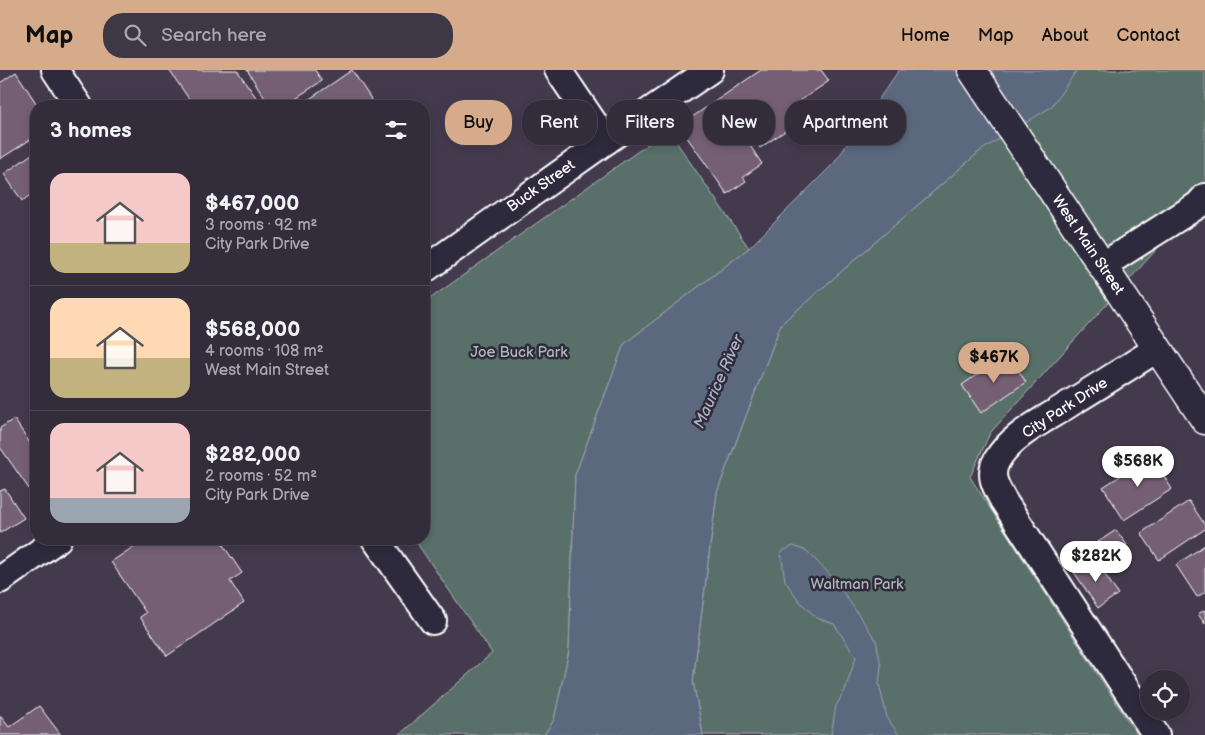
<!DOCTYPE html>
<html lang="en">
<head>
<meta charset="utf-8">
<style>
	:root { --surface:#332c3a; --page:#3e3845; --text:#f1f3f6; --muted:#a9a7af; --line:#4e4854; --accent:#d6ab8b }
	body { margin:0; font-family:"Balsamiq Sans",sans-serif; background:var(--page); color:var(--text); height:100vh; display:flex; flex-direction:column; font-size:19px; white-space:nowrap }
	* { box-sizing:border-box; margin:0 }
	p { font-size:16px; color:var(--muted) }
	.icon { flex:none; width:28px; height:28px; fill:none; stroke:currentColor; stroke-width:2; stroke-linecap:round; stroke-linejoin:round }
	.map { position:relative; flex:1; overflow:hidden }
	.drawer { position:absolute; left:30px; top:30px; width:400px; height:445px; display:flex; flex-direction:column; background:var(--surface); border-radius:20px; box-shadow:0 2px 8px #0003,0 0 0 1px var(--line) }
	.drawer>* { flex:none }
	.hud { position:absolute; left:445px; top:30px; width:475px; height:45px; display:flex; gap:10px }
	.controls { position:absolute; left:1140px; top:600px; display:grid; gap:10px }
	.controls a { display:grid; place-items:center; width:50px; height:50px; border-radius:50%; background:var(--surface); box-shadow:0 2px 8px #0003,0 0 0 1px var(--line); font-size:25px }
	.price { position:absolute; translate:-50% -42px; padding:0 11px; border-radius:18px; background:#fff; color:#222; font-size:16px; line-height:32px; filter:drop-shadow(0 1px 2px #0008) }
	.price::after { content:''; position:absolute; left:50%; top:30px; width:15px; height:11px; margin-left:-8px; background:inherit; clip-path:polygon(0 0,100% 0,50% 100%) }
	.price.current { background:var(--accent); color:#111 }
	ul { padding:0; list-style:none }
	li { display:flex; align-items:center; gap:15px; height:125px; padding:0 20px }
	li+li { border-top:1px solid var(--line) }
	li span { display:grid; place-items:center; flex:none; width:140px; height:100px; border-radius:15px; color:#555 }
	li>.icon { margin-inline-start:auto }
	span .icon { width:60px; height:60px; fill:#fffc; stroke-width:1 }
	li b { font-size:21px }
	h2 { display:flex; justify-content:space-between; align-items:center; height:60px; padding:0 20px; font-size:21px }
	.tag { padding:0 18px; border-radius:20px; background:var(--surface); box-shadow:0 2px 8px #0003,0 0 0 1px var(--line); font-size:18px; line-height:45px }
	.tag.current { background:var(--accent); color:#111 }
	header { display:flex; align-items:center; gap:30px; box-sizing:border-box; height:70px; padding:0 25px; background:var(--accent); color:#111 }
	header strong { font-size:24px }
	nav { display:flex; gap:28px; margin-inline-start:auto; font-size:18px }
	.search { width:350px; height:45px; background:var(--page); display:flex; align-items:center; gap:12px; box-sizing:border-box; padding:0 18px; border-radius:20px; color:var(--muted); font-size:19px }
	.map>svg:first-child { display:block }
	.green { fill:#586f69; stroke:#acb7b4 }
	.water { fill:#5b677e; stroke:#9da4b2 }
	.building { fill:#755e74; stroke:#fff }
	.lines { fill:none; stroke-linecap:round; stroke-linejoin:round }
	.minor-casing { stroke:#fff; stroke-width:30 }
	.highway-casing { stroke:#fff; stroke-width:31 }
	.minor { stroke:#2f2a3d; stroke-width:26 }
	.highway { stroke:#2f2a3d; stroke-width:28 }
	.labels { text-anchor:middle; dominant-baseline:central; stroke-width:5; stroke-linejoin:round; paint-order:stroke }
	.street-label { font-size:15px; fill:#fff; stroke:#2f2a3d }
	.park-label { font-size:15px; fill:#acb7b4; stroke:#2f2a3d }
	.water-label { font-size:16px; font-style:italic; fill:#adb3be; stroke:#2f2a3d }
</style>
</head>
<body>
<header>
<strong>Map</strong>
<div class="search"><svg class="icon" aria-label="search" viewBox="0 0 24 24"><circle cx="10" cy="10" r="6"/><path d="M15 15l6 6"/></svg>Search here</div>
<nav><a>Home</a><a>Map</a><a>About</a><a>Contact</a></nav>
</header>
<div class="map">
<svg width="1205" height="665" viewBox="0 0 1205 665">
	<rect width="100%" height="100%" fill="#443a4e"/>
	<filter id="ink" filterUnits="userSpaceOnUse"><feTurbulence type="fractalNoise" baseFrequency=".02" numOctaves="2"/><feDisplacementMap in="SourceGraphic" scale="10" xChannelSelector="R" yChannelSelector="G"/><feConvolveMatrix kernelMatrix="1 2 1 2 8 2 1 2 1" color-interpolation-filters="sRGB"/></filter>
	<g filter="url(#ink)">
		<!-- green -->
		<g class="green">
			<polygon points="1056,0 1205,0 1205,126 990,363 970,407 1137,665 703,665 693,611 717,422 781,254 980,81"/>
			<polygon points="668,60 749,178 624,274 575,405 569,581 554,650 544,665 399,665 492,583 414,469 424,469 424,233"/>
		</g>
		<!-- water -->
		<g class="water">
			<polygon points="899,0 1077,0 1051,37 980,81 781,254 717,422 693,611 703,665 544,665 554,650 569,581 575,405 624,274 749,178 834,93"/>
			<polygon points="793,476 807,481 834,509 876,570 881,596 879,614 887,647 899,665 831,665 836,636 845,620 856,587 834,554 817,548 800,532 785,511 781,482"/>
		</g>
		<!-- building -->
		<g class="building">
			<polygon points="169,0 237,0 262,36 194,36"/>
			<polygon points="247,0 315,0 322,11 283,36 270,36"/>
			<polygon points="352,0 373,32 366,36 312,36 308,30"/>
			<polygon points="761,0 821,0 829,11 791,37 800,51 760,78 753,67 747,71 762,94 743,107 746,111 727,124 679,56"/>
			<polygon points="16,2 38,36 36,36 36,66 0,89 0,13"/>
			<polygon points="36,81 36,121 22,131 4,104"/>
			<polygon points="1007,284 1026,312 981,343 962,315"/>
			<polygon points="14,349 36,382 36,429 0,377 0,358"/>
			<polygon points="1151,386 1172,419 1124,450 1103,417"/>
			<polygon points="5,419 24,448 0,463 0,421"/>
			<polygon points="1189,431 1205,455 1205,459 1159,490 1141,463"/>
			<polygon points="1116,460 1127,475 1102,491 1092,476"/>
			<polygon points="145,469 219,469 242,503 230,511 244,533 167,586 140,547 146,543 111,492"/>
			<polygon points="1205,475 1205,522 1197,527 1176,495"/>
			<polygon points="1094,488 1118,524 1098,538 1074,502"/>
			<polygon points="1205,540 1205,554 1198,544"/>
			<polygon points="39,636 61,665 0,665 0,647 1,647 9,657"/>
		</g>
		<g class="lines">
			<!-- minor casing -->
			<g class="minor-casing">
				<g id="minor">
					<polyline points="55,0 79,36"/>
					<polyline points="558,0 606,71"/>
					<polyline points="1102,196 1198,135 1205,127"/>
					<polyline points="424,200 606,71 710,0"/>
					<polyline points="375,469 433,551"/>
					<polyline points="0,510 58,469"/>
					<path d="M1156,665L1003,430C996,417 988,405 997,390C1010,366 1046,349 1069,334C1099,316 1128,297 1157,279"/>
				</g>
			</g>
			<!-- highway casing -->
			<g class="highway-casing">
				<polyline id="highway" points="972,0 1205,350"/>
			</g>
			<!-- minor -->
			<use href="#minor" class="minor"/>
			<!-- highway -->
			<use href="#highway" class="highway"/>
		</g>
	</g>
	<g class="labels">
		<!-- street labels -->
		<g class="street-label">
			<text transform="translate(541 116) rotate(-35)">Buck Street</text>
			<text transform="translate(1088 175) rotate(56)">West Main Street</text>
			<text transform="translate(1065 338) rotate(-33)">City Park Drive</text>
		</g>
		<!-- park labels -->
		<g class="park-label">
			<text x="519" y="282">Joe Buck Park</text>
			<text x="857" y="514">Waltman Park</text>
		</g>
		<!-- water labels -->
		<g class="water-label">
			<text transform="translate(719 312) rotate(-66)">Maurice River</text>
		</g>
	</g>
</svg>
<div class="controls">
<a><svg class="icon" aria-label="locate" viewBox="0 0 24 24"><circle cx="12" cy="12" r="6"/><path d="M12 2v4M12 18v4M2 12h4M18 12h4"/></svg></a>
</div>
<b class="price current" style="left:994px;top:314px">$467K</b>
<b class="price" style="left:1138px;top:418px">$568K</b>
<b class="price" style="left:1096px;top:513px">$282K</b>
<div class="hud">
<a class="tag current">Buy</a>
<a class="tag">Rent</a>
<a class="tag">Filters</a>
<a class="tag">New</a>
<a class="tag">Apartment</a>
</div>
<section class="drawer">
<h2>3 homes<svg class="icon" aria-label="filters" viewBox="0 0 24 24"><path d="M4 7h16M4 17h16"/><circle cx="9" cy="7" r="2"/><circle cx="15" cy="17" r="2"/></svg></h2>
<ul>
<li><span style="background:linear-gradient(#f6c9c9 70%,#c2b280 0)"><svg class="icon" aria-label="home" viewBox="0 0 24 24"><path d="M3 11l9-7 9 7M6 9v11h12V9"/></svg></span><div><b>$467,000</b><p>3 rooms · 92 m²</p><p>City Park Drive</p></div></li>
<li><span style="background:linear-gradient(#ffd9b3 60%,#c2b280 0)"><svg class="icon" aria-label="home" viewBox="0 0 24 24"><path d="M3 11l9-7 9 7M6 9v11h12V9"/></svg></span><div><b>$568,000</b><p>4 rooms · 108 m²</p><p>West Main Street</p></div></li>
<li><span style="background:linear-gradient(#f6c9c9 75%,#9aa5b1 0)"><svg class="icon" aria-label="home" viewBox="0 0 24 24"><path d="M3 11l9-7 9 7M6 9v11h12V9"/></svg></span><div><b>$282,000</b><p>2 rooms · 52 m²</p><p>City Park Drive</p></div></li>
</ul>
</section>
</div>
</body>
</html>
